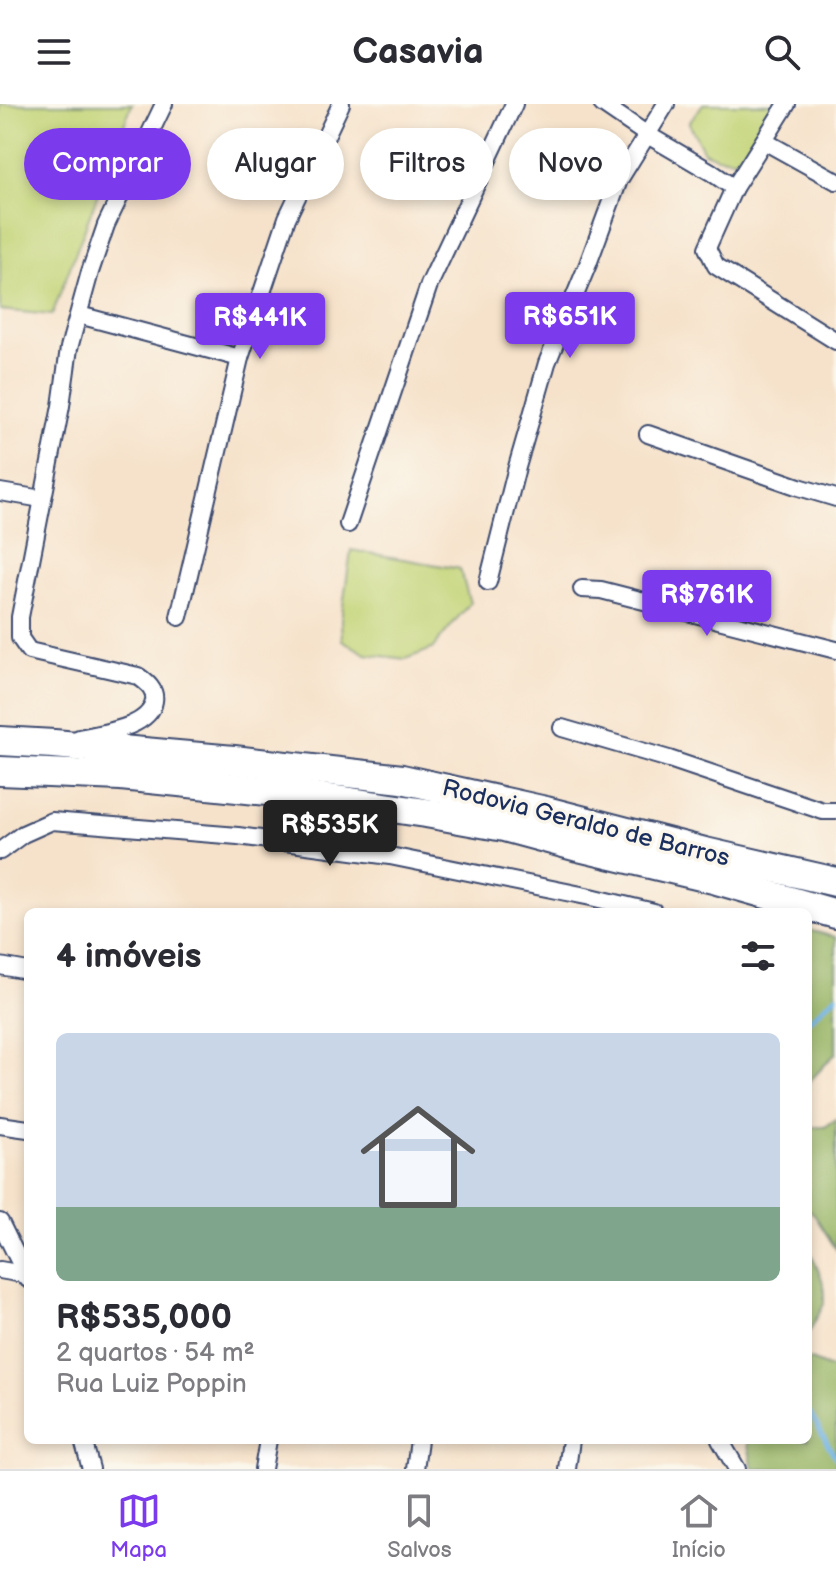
<!DOCTYPE html>
<html lang="pt">
<head>
<meta charset="utf-8">
<style>
	:root { --surface:#fff; --page:#f7f7f7; --text:#2b2b33; --muted:#7c7c81; --line:#e1e1e2; --accent:#7c3aed }
	body { margin:0; font-family:"Balsamiq Sans",sans-serif; background:var(--page); color:var(--text); height:100vh; display:flex; flex-direction:column; font-size:30px; white-space:nowrap }
	* { box-sizing:border-box; margin:0 }
	p { font-size:26px; color:var(--muted) }
	.icon { flex:none; width:44px; height:44px; fill:none; stroke:currentColor; stroke-width:2; stroke-linecap:round; stroke-linejoin:round }
	.map { position:relative; flex:1; overflow:hidden }
	.sheet { position:absolute; left:24px; top:804px; width:788px; height:536px; display:flex; flex-direction:column; background:var(--surface); border-radius:12px; box-shadow:0 4px 12px #0003 }
	.sheet>* { flex:none }
	.guide { position:absolute; left:24px; top:24px; width:788px; height:72px; display:flex; gap:16px }
	.price { position:absolute; translate:-50% -68px; padding:0 18px; border-radius:8px; background:var(--accent); color:#fff; font-size:26px; line-height:52px; filter:drop-shadow(0 2px 4px #0008) }
	.price::after { content:''; position:absolute; left:50%; top:48px; width:24px; height:18px; margin-left:-12px; background:inherit; clip-path:polygon(0 0,100% 0,50% 100%) }
	.price.current { background:#222; color:#fff }
	ul { padding:0; list-style:none }
	li { display:grid; align-content:center; gap:16px; height:424px; padding:0 32px }
	li+li { border-top:2px solid var(--line) }
	li span { display:grid; place-items:center; height:248px; border-radius:12px; color:#555 }
	li>.icon { margin-inline-start:auto }
	span .icon { width:144px; height:144px; fill:#fffc; stroke-width:1 }
	li b { font-size:34px }
	h2 { display:flex; justify-content:space-between; align-items:center; height:96px; padding:0 32px; font-size:34px }
	.tag { padding:0 28px; border-radius:36px; background:var(--surface); box-shadow:0 4px 12px #0003; font-size:28px; line-height:72px }
	.tag.current { background:var(--accent); color:#fff }
	header { display:flex; justify-content:space-between; align-items:center; height:104px; padding:0 32px; background:var(--surface); font-size:36px; font-weight:600 }
	.tab-bar { display:flex; justify-content:space-around; align-items:center; height:112px; border-top:2px solid var(--line); background:var(--surface); font-size:22px; color:var(--muted) }
	.tab-bar a { display:grid; justify-items:center; gap:4px }
	.tab-bar .current { color:var(--accent) }
	.map>svg:first-child { display:block }
	.green { fill:#c2d477; stroke:#6e826a; stroke-width:2 }
	.forest { fill:#99b668; stroke:#5a7263; stroke-width:2 }
	.lines { fill:none; stroke-linecap:round; stroke-linejoin:round }
	.stream { stroke:#71b4e6; stroke-width:5 }
	.minor-casing { stroke:#3c4a6e; stroke-width:20 }
	.trunk-casing { stroke:#3c4a6e; stroke-width:32 }
	.minor { stroke:#fff; stroke-width:16 }
	.trunk { stroke:#fff; stroke-width:28 }
	.labels { text-anchor:middle; dominant-baseline:central; stroke-width:7; stroke-linejoin:round; paint-order:stroke }
	.street-label { font-size:24px; fill:#1b2f5e; stroke:#fbf7ec }
</style>
</head>
<body>
<header><svg class="icon" aria-label="menu" viewBox="0 0 24 24"><path d="M4 6h16M4 12h16M4 18h16"/></svg>Casavia<svg class="icon" aria-label="search" viewBox="0 0 24 24"><circle cx="10" cy="10" r="6"/><path d="M15 15l6 6"/></svg></header>
<div class="map">
<svg width="836" height="1365" viewBox="0 0 836 1365">
	<rect width="100%" height="100%" fill="#fbf7ec"/>
	<filter id="ink" filterUnits="userSpaceOnUse"><feTurbulence type="fractalNoise" baseFrequency=".0125" numOctaves="2"/><feDisplacementMap in="SourceGraphic" scale="16" xChannelSelector="R" yChannelSelector="G"/><feConvolveMatrix kernelMatrix="1 2 1 2 8 2 1 2 1" color-interpolation-filters="sRGB"/></filter>
	<filter id="wash" filterUnits="userSpaceOnUse"><feTurbulence type="fractalNoise" baseFrequency=".006" numOctaves="4" result="noise"/><feDisplacementMap in="SourceGraphic" scale="32" xChannelSelector="R" yChannelSelector="G"/><feGaussianBlur stdDeviation="1.8" result="paint"/><feColorMatrix in="noise" values="0 0 0 0 0 0 0 0 0 0 0 0 0 0 0 0 0 1.4 0 .05"/><feComposite in="paint" operator="in"/></filter>
	<g filter="url(#wash)">
		<rect width="100%" height="100%" fill="#f6e2ca"/>
		<!-- green -->
		<g class="green">
			<polygon points="0,0 132,0 52,211 0,206"/>
			<polygon points="703,0 774,0 741,56 717,53 704,48 689,19"/>
			<polygon points="351,446 460,465 470,499 432,545 406,555 366,550 342,536 341,516"/>
		</g>
		<!-- forest -->
		<g class="forest">
			<polygon points="808,826 836,833 836,949 808,979"/>
			<polygon points="836,1015 836,1145 813,1109 808,1105 808,1023 825,1023"/>
			<polygon points="808,1146 811,1149 824,1180 824,1200 808,1230"/>
			<polygon points="808,1255 836,1266 836,1365 753,1365 747,1336 808,1336"/>
		</g>
		<g class="lines">
			<!-- stream -->
			<g class="stream">
				<polyline points="808,917 836,892"/>
				<polyline points="808,1306 836,1354"/>
			</g>
		</g>
	</g>
	<g filter="url(#ink)">
		<g class="lines">
			<!-- minor casing -->
			<g class="minor-casing">
				<g id="minor">
					<polyline points="602,0 646,30 711,68 734,84"/>
					<polyline points="787,0 734,84 707,144 716,162 836,237"/>
					<polyline points="764,37 836,77"/>
					<polyline points="79,211 240,254"/>
					<polyline points="648,330 799,383 836,394"/>
					<polyline points="0,388 42,395"/>
					<polyline points="348,420 429,181 514,0"/>
					<polyline points="488,478 517,363 547,259 588,160 619,76 666,0"/>
					<polyline points="582,485 601,486 836,546"/>
					<polyline points="179,513 240,254 287,114 341,0"/>
					<polyline points="562,624 669,655 823,707 836,707"/>
					<path d="M79,634C101,629 150,624 154,597C156,585 146,578 138,572L29,547L20,534V513L61,302L69,244L90,168L106,121L164,0"/>
					<polyline points="0,747 23,730 52,717 238,732 390,752 591,793 654,808"/>
					<polyline points="0,862 28,867"/>
					<polyline points="0,1021 28,1025"/>
					<polyline points="0,1118 28,1175"/>
					<polyline points="0,1166 28,1171"/>
					<polyline points="83,1336 91,1365"/>
					<polyline points="720,1336 737,1365"/>
					<polyline points="263,1365 268,1336"/>
					<polyline points="415,1365 419,1336"/>
					<polyline points="567,1365 571,1336"/>
				</g>
			</g>
			<!-- trunk casing -->
			<g class="trunk-casing">
				<g id="trunk">
					<polyline points="0,637 54,640 234,656 402,675 546,707 705,748 836,778"/>
					<polyline points="0,667 121,672 296,690 426,709 504,723 578,743 717,776 836,810"/>
				</g>
			</g>
			<!-- minor -->
			<use href="#minor" class="minor"/>
			<!-- trunk -->
			<use href="#trunk" class="trunk"/>
		</g>
	</g>
	<g class="labels">
		<!-- street labels -->
		<g class="street-label">
			<text transform="translate(586 719) rotate(14)">Rodovia Geraldo de Barros</text>
		</g>
	</g>
</svg>
<b class="price" style="left:570px;top:256px">R$651K</b>
<b class="price" style="left:260px;top:257px">R$441K</b>
<b class="price" style="left:707px;top:534px">R$761K</b>
<b class="price current" style="left:330px;top:764px">R$535K</b>
<div class="guide">
<a class="tag current">Comprar</a>
<a class="tag">Alugar</a>
<a class="tag">Filtros</a>
<a class="tag">Novo</a>
</div>
<section class="sheet">
<h2>4 imóveis<svg class="icon" aria-label="filters" viewBox="0 0 24 24"><path d="M4 7h16M4 17h16"/><circle cx="9" cy="7" r="2"/><circle cx="15" cy="17" r="2"/></svg></h2>
<ul>
<li><span style="background:linear-gradient(#c9d6e8 70%,#7fa58c 0)"><svg class="icon" aria-label="home" viewBox="0 0 24 24"><path d="M3 11l9-7 9 7M6 9v11h12V9"/></svg></span><div><b>R$535,000</b><p>2 quartos · 54 m²</p><p>Rua Luiz Poppin</p></div></li>
</ul>
</section>
</div>
<nav class="tab-bar">
<a class="current"><svg class="icon" aria-label="map" viewBox="0 0 24 24"><path d="M3 6l6-2 6 2 6-2v14l-6 2-6-2-6 2zM9 4v14M15 6v14"/></svg>Mapa</a>
<a><svg class="icon" aria-label="saved" viewBox="0 0 24 24"><path d="M7 4h10v16l-5-4-5 4z"/></svg>Salvos</a>
<a><svg class="icon" aria-label="home" viewBox="0 0 24 24"><path d="M3 11l9-7 9 7M6 9v11h12V9"/></svg>Início</a>
</nav>
</body>
</html>
